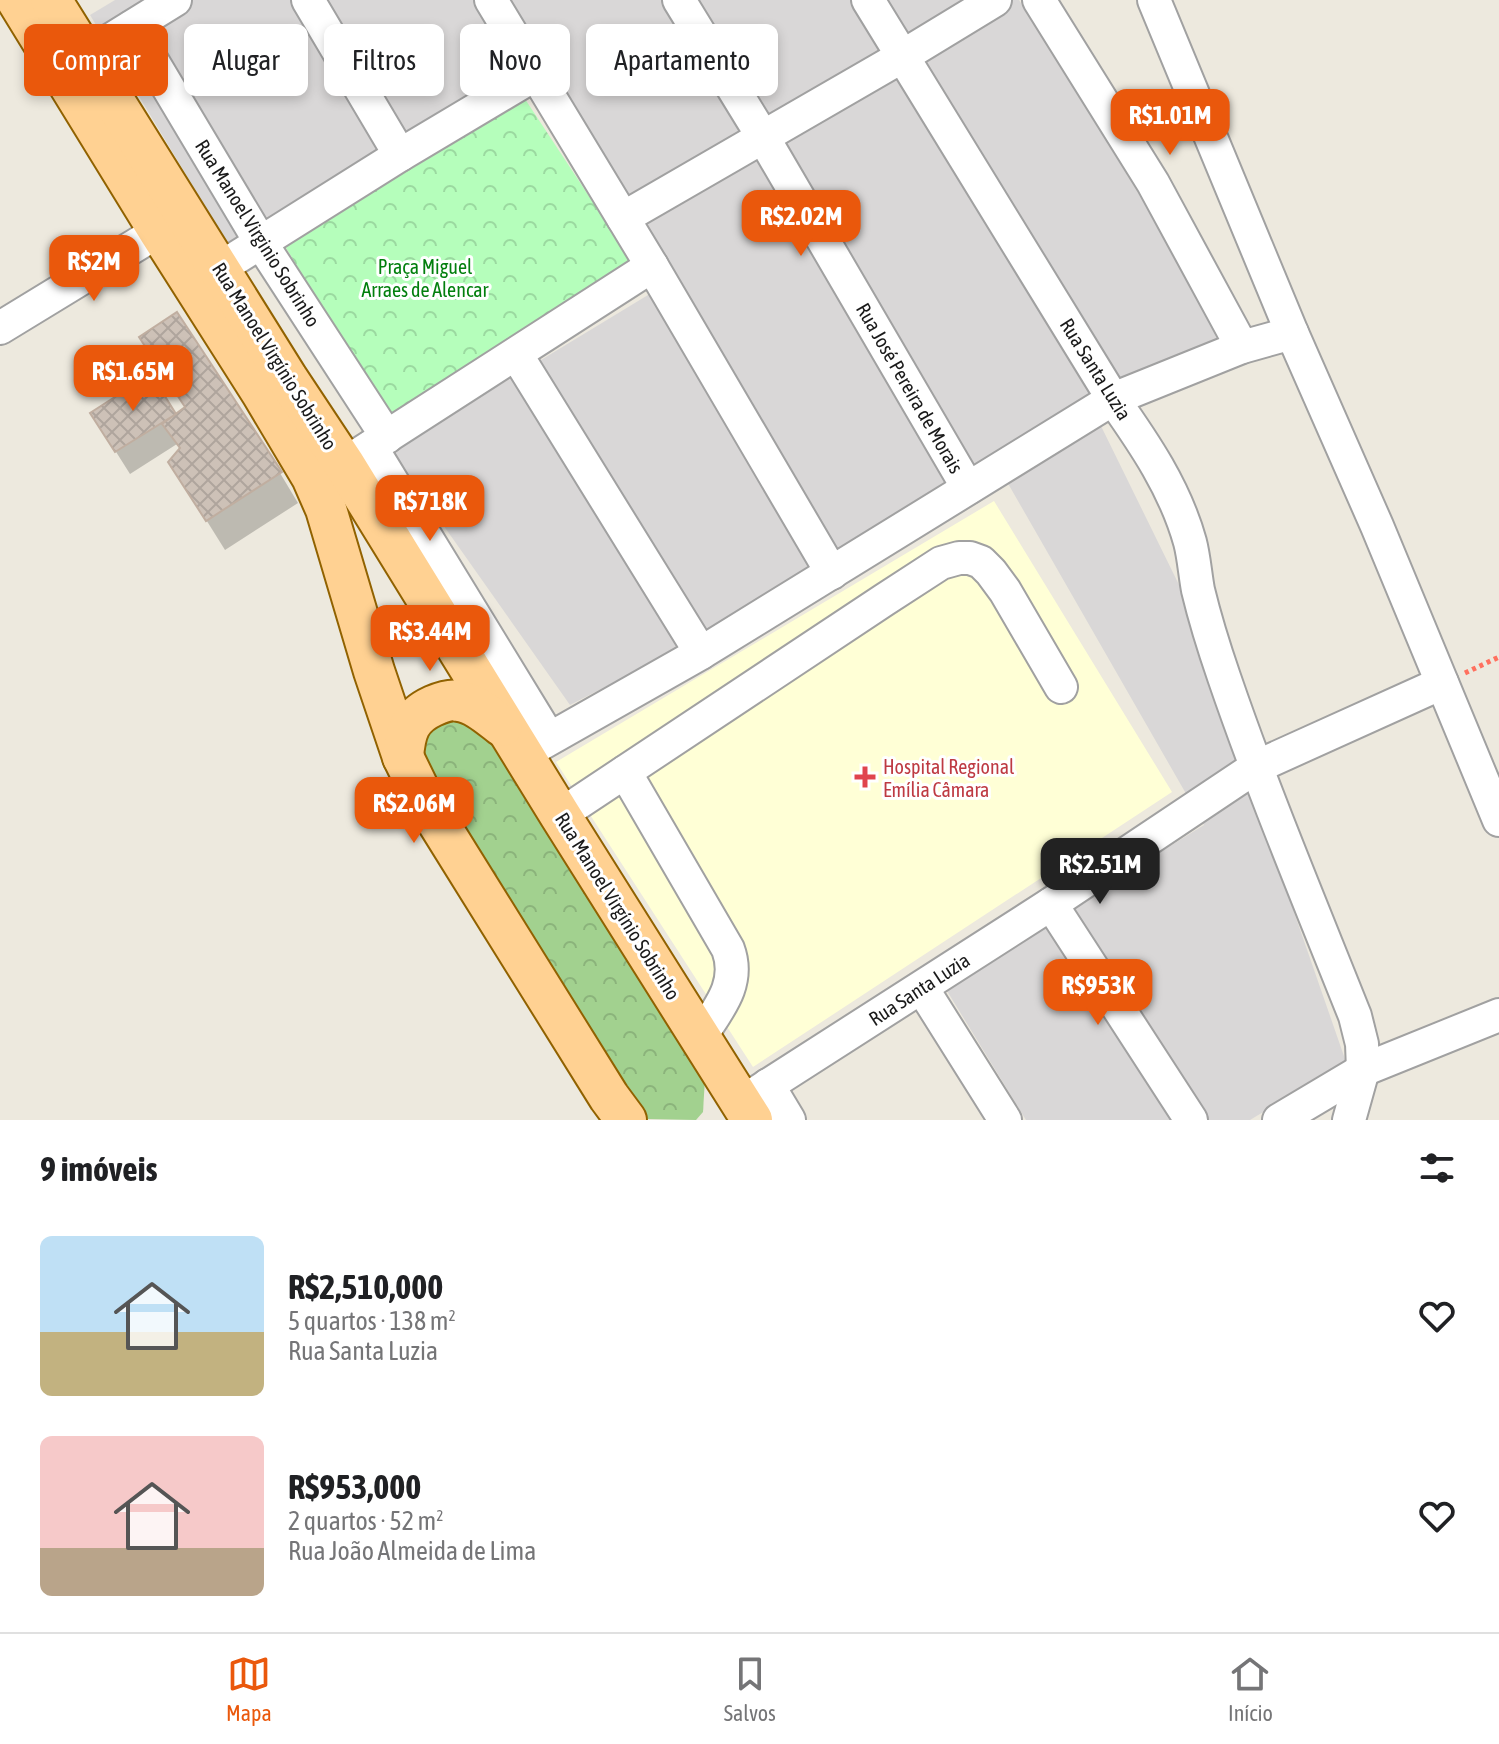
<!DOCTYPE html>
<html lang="pt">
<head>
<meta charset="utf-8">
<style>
	:root { --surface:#fff; --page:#f2f2f2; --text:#202124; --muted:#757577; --line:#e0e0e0; --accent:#ea580c }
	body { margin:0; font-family:"Asap Condensed",sans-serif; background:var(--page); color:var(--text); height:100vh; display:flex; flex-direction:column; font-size:30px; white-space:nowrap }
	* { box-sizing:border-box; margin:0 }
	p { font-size:26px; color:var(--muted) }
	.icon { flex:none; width:44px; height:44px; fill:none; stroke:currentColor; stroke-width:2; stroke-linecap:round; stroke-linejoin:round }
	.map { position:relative; height:1120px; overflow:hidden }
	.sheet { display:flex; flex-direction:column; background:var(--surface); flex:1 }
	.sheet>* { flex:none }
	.hud { position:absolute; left:24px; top:24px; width:800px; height:72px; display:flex; gap:16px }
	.price { position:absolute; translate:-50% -68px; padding:0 18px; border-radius:16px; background:var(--accent); color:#fff; font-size:26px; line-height:52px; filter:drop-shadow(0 2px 4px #0008) }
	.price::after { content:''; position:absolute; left:50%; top:48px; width:24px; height:18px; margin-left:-12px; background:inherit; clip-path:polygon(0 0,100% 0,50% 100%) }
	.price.current { background:#222; color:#fff }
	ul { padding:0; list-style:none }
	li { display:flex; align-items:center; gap:24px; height:200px; padding:0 40px }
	li span { display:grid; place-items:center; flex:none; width:224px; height:160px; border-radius:12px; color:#555 }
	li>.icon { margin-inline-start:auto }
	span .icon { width:96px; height:96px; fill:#fffc; stroke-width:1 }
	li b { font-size:34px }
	h2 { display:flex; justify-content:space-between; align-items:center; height:96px; padding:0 40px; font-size:34px }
	.tag { padding:0 28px; border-radius:12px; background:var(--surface); box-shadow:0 4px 12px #0003; font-size:28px; line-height:72px }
	.tag.current { background:var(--accent); color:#fff }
	.tab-bar { display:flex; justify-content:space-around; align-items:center; height:112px; border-top:2px solid var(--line); background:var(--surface); font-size:22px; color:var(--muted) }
	.tab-bar a { display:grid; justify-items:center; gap:4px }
	.tab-bar .current { color:var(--accent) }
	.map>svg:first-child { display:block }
	.residential { fill:#d9d7d7 }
	.education { fill:#ffffd6 }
	.forest { fill:url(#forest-crowns) }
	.park { fill:url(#park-crowns) }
	.shadow { fill:#0003 }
	.building { fill:url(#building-cross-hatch); stroke:#c0aea0; stroke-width:2 }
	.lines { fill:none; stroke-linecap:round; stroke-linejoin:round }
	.minor-casing { stroke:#a1a1a1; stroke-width:36 }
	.major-casing { stroke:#916200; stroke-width:44 }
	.path { stroke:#ff705e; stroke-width:5; stroke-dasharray:4 4; stroke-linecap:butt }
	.minor { stroke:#fff; stroke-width:32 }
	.major { stroke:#ffd192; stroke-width:40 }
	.health-dot { fill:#e0444e; stroke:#fff; stroke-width:3 }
	.labels { text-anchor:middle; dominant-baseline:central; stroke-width:6; stroke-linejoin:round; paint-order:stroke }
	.street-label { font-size:20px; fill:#1a1a1a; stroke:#fff }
	.park-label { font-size:20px; fill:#027f0d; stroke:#fff }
	.health-label { font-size:20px; fill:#be3a42; stroke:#fff; text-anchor:start }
</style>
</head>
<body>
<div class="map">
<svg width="1499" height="1120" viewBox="0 0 1499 1120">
	<defs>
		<pattern id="forest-crowns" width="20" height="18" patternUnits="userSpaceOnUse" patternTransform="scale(2)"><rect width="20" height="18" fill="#a2d18f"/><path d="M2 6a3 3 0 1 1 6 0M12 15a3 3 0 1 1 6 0" fill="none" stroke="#8bb37b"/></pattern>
		<pattern id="park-crowns" width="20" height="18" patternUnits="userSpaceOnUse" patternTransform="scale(2)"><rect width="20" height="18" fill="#b5febb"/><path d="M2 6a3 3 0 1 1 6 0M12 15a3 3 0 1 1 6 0" fill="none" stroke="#9bd9a0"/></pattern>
		<pattern id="building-cross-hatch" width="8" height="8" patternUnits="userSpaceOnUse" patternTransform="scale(2)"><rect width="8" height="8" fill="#cdc1b7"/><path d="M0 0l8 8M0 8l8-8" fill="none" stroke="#afa59d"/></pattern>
	</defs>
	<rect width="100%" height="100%" fill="#ede9de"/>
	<!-- residential -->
	<polygon class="residential" points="115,0 1019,0 1226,335 1101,426 1184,595 1346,1062 1250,1120 1026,1120 944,986 1204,825 1006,480 570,705 391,451 676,278 537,53 229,246 90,15"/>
	<!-- education -->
	<polygon class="education" points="994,501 1172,792 753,1067 556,762"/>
	<!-- forest -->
	<polygon class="forest" points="450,712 480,727 705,1078 703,1112 696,1120 648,1119 416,755 418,739"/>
	<!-- park -->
	<polygon class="park" points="525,99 635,266 391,420 283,243"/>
	<!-- shadow -->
	<polygon class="shadow" points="141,337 280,473 298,503 225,550 170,462 180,450 177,444 130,474 106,436 150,377 176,417 186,409"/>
	<!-- building -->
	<g class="building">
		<polygon points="177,312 282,472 206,521 168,462 180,448 162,424 185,407 139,337"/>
		<polygon points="151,374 176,414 115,452 90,413"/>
	</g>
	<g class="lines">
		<!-- minor casing -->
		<g class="minor-casing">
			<g id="minor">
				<polyline points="308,0 400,155"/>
				<polyline points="491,0 652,266 832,573"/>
				<polyline points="679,0 763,137 968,488"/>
				<path d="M868,0L1113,399C1144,443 1175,488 1190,542C1194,557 1195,574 1198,590C1205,619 1214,648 1224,677C1263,791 1310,903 1355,1016L1362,1044L1363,1070L1349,1120"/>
				<polyline points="1039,0 1153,183 1242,347"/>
				<polyline points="1154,0 1292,333 1377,526 1499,820"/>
				<polyline points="132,27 261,243 387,437"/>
				<polyline points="86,55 175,0"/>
				<polyline points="623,218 903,56 995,0"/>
				<polyline points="220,268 400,155 536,74"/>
				<polyline points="0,328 159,231"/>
				<polyline points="516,354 701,653"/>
				<polyline points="371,447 549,738"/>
				<polyline points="344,464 652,266"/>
				<polyline points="523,754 701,653 1113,399 1242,347 1292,333"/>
				<path d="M625,772L728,949C741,984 718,1009 700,1037"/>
				<polyline points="560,815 884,600 941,563 959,558 970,558 981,562 991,572 1005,591 1061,687"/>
				<polyline points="1051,904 1191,1120"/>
				<polyline points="922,988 1005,1120"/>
				<polyline points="768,1085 789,1120"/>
				<polyline points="742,1102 1051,904 1256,767 1442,683"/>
				<polyline points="1279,1120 1363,1070 1499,1015"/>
			</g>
		</g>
		<!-- major casing -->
		<g class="major-casing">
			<g id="major">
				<polyline points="17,0 159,231 262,393 312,477 326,509 374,671 403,757 424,800 609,1097 626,1120"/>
				<polyline points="51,0 287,378 344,464 560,815 752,1120"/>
				<path d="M403,757C405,732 409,717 433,706C440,703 450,699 458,701C475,703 489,716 502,726"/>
			</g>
		</g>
		<!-- path -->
		<polyline class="path" points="1465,673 1499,657"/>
		<!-- minor -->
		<use href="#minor" class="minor"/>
		<!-- major -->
		<use href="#major" class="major"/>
	</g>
	<!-- markers -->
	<path class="health-dot" d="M861 765h8v8h8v8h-8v8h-8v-8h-8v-8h8z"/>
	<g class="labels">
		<!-- street labels -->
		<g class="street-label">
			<text transform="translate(258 233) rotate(58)">Rua Manoel Virginio Sobrinho</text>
			<text transform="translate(275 356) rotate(58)">Rua Manoel Virgínio Sobrinho</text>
			<text transform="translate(1096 369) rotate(58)">Rua Santa Luzia</text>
			<text transform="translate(910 388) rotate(60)">Rua José Pereira de Morais</text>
			<text transform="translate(618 906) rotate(58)">Rua Manoel Virgínio Sobrinho</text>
			<text transform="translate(919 989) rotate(-33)">Rua Santa Luzia</text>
		</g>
		<!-- park labels -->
		<g class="park-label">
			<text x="425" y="266">Praça Miguel<tspan x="425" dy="23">Arraes de Alencar</tspan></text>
		</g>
		<!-- health labels -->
		<g class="health-label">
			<text x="883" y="766">Hospital Regional<tspan x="883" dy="23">Emília Câmara</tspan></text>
		</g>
	</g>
</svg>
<b class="price" style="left:1170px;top:157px">R$1.01M</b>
<b class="price" style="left:801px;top:258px">R$2.02M</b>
<b class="price" style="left:94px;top:303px">R$2M</b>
<b class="price" style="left:133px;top:413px">R$1.65M</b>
<b class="price" style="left:430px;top:543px">R$718K</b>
<b class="price" style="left:430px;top:673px">R$3.44M</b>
<b class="price" style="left:414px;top:845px">R$2.06M</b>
<b class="price current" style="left:1100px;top:906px">R$2.51M</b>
<b class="price" style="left:1098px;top:1027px">R$953K</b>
<div class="hud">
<a class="tag current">Comprar</a>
<a class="tag">Alugar</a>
<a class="tag">Filtros</a>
<a class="tag">Novo</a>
<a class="tag">Apartamento</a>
</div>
</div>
<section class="sheet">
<h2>9 imóveis<svg class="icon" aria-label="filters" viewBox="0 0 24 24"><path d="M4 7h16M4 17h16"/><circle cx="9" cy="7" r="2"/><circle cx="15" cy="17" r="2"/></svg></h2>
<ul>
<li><span style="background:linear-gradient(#bfe0f5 60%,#c2b280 0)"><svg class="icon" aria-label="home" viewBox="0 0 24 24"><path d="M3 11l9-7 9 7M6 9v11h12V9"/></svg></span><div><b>R$2,510,000</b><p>5 quartos · 138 m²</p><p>Rua Santa Luzia</p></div><svg class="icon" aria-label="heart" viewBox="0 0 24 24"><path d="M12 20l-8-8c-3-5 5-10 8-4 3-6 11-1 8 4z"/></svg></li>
<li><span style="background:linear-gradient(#f6c9c9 70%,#b9a48a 0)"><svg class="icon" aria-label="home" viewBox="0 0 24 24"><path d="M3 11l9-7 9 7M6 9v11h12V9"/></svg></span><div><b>R$953,000</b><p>2 quartos · 52 m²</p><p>Rua João Almeida de Lima</p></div><svg class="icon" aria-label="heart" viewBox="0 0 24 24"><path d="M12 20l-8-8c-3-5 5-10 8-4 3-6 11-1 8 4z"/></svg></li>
</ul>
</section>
<nav class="tab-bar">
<a class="current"><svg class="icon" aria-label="map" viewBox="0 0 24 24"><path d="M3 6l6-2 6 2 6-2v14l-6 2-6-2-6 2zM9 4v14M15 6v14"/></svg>Mapa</a>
<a><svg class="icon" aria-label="saved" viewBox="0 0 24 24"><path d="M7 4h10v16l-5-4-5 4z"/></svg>Salvos</a>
<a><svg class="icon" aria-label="home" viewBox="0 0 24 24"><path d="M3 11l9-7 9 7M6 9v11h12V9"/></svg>Início</a>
</nav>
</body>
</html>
